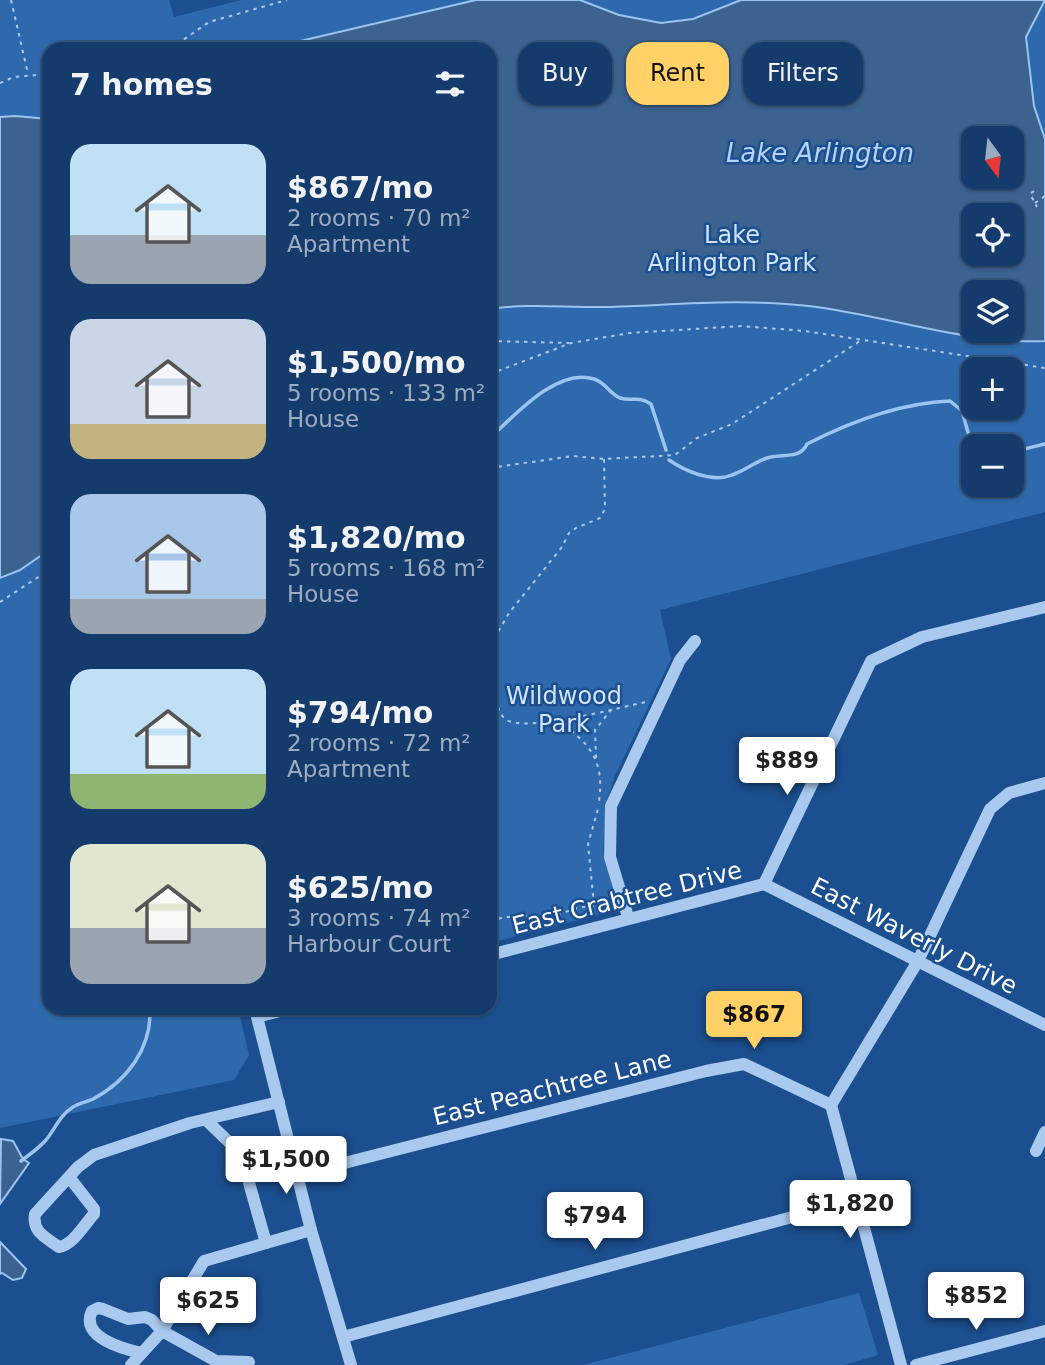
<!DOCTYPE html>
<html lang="en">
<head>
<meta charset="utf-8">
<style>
	:root { --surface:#143b6b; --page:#214673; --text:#f1f3f6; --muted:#9dadc1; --line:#33557e; --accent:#ffd166 }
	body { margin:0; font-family:"DejaVu Sans",sans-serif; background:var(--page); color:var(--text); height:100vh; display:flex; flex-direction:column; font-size:26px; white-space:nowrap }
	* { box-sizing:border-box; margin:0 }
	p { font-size:23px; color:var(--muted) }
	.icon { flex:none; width:38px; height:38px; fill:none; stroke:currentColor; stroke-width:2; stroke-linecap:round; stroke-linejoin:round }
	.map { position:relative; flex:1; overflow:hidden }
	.panel { position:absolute; left:42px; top:42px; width:455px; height:973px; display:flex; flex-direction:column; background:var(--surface); border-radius:21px; box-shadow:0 2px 5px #0004,0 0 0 2px var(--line) }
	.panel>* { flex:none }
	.guide { position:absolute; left:518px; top:42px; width:422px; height:63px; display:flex; gap:14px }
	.needle { width:46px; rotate:165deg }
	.controls { position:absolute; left:961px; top:126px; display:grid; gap:14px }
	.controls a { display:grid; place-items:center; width:63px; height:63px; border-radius:14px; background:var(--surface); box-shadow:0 2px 5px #0004,0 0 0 2px var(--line); font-size:35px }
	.price { position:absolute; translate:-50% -60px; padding:0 16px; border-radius:7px; background:#fff; color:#222; font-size:23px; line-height:46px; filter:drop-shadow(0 2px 4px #0008) }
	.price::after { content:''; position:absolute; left:50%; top:42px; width:21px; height:16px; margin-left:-10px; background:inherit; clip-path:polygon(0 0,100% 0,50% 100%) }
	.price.selected { background:var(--accent); color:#111 }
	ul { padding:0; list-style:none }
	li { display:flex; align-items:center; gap:21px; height:175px; padding:0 28px }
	li span { display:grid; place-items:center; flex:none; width:196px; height:140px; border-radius:21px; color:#555 }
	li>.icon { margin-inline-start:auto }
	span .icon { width:84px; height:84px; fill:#fffc; stroke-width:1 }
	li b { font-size:30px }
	h2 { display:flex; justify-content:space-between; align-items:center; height:84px; padding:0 28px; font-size:30px }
	.tag { padding:0 24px; border-radius:21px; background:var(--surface); box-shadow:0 2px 5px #0004,0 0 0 2px var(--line); font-size:24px; line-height:63px }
	.tag.selected { background:var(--accent); color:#111 }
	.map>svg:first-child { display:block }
	.green { fill:#2e69ad; fill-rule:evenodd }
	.water { fill:#3c6290; stroke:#9cc4f0; stroke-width:2; fill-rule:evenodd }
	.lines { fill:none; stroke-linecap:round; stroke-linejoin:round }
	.stream { stroke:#9cc4f0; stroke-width:3.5 }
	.path { stroke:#a9c9ee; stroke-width:2; stroke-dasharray:3.5 5; stroke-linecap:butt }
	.minor { stroke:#a9c9ee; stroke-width:12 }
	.labels { text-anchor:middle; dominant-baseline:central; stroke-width:5; stroke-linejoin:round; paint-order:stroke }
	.park-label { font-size:24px; fill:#cfe3fa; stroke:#1b4f8f }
	.street-label { font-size:24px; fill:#fff; stroke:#1b4f8f }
	.water-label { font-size:26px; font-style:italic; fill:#b5d3f5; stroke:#1b4f8f }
</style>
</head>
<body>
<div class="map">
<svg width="1045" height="1365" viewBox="0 0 1045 1365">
	<rect width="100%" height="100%" fill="#1b4f8f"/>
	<!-- green -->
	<g class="green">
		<path d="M0,0H169L174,17L241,0H1045V512L660,610L671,659L615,776L606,804L603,850L615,897L610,912L490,943V49H49V1008H251L239,1012L249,1055L234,1080L0,1128ZM973,138H1012V177H973ZM973,215H1012V254H973ZM973,292H1012V331H973ZM973,369H1012V408H973ZM973,446H1012V485H973Z"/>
		<polygon points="859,1293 878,1355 844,1365 583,1365"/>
	</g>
	<!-- water -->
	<g class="water">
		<path d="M476,0H580L619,15L661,23L693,19L741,0H1045L1026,37L1034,106L1045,139V341C968,345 885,315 809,306C741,298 674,305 607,307C568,308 529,303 490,309V49H266ZM973,138H1012V177H973ZM973,215H1012V254H973ZM973,292H1012V331H973Z"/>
		<polygon points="15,116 49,119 49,550 20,570 0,578 0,117"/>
		<polygon points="1,1139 13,1141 23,1159 29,1163 0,1204"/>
		<polygon points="0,1242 26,1269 22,1278 13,1280 2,1273 0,1274"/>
	</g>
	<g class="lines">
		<!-- stream -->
		<g class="stream">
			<path d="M490,438C514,416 557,367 594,379C605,382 610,394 620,398C632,402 637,395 651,404L666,450"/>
			<polyline points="1012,452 1045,444"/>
			<path d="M669,460C685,471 712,483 732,475C744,471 755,462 767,458C781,453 800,460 807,444C852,421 900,403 950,401L962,411L971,443L974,446"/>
			<path d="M21,1161C30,1154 38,1149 46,1140C55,1129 60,1115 73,1107C79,1103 87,1102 93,1099C127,1081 152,1048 150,1008"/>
		</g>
		<!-- path -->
		<g class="path">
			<polyline points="11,0 28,74"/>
			<polyline points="170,49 209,22 287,0"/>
			<polyline points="0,83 14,77 49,74"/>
			<polyline points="1034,191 1030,194 1037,207"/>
			<polyline points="1035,203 1045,196"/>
			<polyline points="490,341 569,343"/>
			<polyline points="490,374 571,343 630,333 741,326 805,331 1045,368"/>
			<polyline points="490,468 573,456 604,459 675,455 697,438 732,424 860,341"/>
			<polyline points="0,602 49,570"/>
			<polyline points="490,646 509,613 562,547 569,533 576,528 600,518 605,509 604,459"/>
			<path d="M490,683C496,693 496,711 505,719C524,734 620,707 646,702"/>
			<path d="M557,721C589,742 605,760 599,801"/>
			<polyline points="596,758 595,730 611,710"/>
			<polyline points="594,905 588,844 598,809"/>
			<polyline points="490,920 507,917 556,915 581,907 613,905"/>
		</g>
		<!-- minor -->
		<g class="minor">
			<polyline points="764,884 1045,1025"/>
			<polyline points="628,917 610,857 611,806 680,660 695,641"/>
			<polyline points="490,955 764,884 871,661 922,637 1045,607"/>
			<polyline points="291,1008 257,1017 311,1230 351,1365"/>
			<polyline points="831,1105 901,1365"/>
			<polyline points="206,1120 231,1144 244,1165 266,1243"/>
			<polyline points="1036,1151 1045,1132"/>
			<polyline points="297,1175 706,1071 744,1064 831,1105 918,961 990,809 1009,793 1045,783"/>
			<path d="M69,1177L94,1209V1214C84,1225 73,1245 59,1247C45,1237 32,1232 35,1214L78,1167L94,1155L190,1123L279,1102"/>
			<polyline points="343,1337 856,1200"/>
			<path d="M142,1353C123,1349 79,1337 92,1311L98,1308L103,1309L128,1319L145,1317L152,1320L162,1331L216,1361L249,1362"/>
			<polyline points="131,1365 162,1331 204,1261 311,1230"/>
			<polyline points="916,1365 1045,1331"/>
		</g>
	</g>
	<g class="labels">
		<!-- park labels -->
		<g class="park-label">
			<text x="732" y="235">Lake<tspan x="732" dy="28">Arlington Park</tspan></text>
			<text x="564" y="696">Wildwood<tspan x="564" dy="28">Park</tspan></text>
		</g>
		<!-- street labels -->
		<g class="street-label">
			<text transform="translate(627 898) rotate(-14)">East Crabtree Drive</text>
			<text transform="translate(914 936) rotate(27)">East Waverly Drive</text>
			<text transform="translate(552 1088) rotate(-14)">East Peachtree Lane</text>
		</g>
		<!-- water labels -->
		<g class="water-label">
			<text x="820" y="153">Lake Arlington</text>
		</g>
	</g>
</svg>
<div class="controls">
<a><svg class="needle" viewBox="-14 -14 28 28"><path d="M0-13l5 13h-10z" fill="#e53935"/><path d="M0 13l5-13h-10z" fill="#9dadc1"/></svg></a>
<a><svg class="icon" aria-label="locate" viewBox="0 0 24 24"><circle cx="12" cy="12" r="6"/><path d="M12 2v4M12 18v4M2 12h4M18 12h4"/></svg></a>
<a><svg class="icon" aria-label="layers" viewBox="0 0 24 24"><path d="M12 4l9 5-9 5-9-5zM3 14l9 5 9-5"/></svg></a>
<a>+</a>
<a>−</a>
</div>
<b class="price" style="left:787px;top:797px">$889</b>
<b class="price selected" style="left:754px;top:1051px">$867</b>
<b class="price" style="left:286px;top:1196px">$1,500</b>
<b class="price" style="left:850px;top:1240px">$1,820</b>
<b class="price" style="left:595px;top:1252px">$794</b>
<b class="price" style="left:976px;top:1332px">$852</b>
<b class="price" style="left:208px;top:1337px">$625</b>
<div class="guide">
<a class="tag">Buy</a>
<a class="tag selected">Rent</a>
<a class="tag">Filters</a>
</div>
<section class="panel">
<h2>7 homes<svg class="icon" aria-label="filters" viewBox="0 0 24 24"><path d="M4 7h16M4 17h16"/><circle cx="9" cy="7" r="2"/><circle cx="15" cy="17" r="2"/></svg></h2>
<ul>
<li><span style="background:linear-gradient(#bfe0f5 65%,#9aa5b1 0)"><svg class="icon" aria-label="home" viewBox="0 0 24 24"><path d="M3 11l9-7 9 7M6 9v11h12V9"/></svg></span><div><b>$867/mo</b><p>2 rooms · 70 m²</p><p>Apartment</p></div></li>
<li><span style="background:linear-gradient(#c9d6e8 75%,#c2b280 0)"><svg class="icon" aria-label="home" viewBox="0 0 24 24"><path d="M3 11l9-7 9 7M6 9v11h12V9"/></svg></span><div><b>$1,500/mo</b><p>5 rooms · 133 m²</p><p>House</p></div></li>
<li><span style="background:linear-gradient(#a9c7e8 75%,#9aa5b1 0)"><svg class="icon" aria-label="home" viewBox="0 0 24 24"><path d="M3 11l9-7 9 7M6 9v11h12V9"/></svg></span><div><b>$1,820/mo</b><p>5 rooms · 168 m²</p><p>House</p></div></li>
<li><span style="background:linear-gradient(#bfe0f5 75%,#8fb573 0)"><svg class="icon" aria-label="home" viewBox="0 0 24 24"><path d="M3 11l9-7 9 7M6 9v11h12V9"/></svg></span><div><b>$794/mo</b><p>2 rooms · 72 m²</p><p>Apartment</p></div></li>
<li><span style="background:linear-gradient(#dfe7d0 60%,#9aa5b1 0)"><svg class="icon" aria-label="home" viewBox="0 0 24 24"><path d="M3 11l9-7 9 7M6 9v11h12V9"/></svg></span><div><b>$625/mo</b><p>3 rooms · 74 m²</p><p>Harbour Court</p></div></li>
</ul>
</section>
</div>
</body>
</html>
